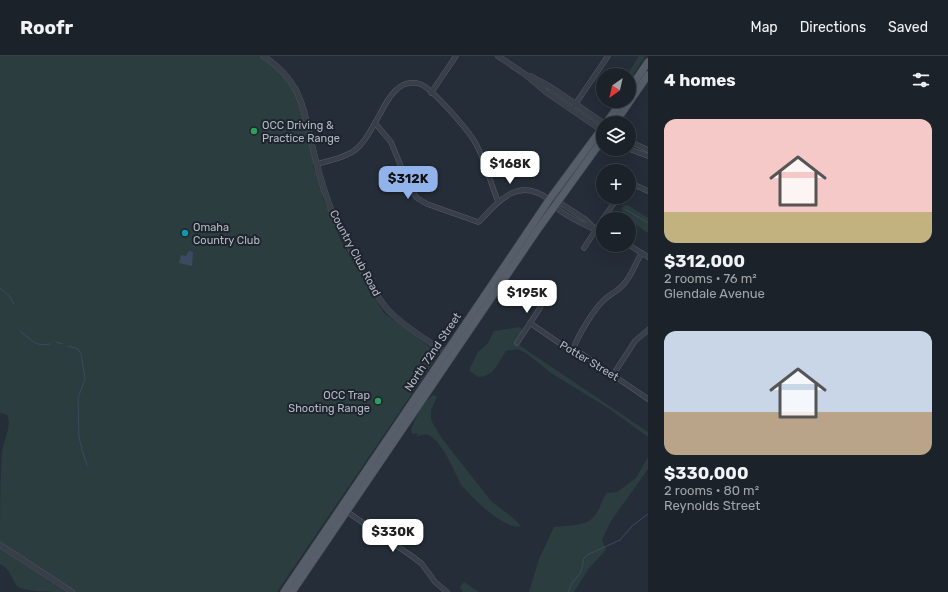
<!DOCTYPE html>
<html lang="en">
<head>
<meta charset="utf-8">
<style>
	:root { --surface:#1c222a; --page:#252a32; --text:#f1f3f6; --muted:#a0a4a8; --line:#3a3f47; --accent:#92b2ec }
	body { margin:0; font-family:Rubik,sans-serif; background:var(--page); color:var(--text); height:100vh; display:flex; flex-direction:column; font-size:15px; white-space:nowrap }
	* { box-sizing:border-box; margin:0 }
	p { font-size:13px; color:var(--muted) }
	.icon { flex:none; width:22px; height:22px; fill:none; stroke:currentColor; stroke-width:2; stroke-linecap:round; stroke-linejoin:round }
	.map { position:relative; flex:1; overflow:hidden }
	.drawer { display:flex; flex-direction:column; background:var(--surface); width:300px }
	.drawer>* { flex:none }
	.needle { width:26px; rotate:214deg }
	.buttons { position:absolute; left:596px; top:12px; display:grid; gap:8px }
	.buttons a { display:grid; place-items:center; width:40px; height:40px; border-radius:50%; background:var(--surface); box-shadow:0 4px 16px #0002,0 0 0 1px var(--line); font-size:20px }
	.price { position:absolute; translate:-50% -34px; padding:0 9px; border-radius:8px; background:#fff; color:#222; font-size:13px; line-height:26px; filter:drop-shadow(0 1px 2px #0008) }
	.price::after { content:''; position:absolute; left:50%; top:24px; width:12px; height:9px; margin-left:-6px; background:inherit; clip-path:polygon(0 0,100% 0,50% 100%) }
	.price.on { background:var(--accent); color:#111 }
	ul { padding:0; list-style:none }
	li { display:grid; align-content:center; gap:8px; height:212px; padding:0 16px }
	li span { display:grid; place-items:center; height:124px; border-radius:12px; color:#555 }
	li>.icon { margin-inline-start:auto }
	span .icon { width:72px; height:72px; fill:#fffc; stroke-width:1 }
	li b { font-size:17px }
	h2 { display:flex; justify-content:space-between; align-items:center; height:48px; padding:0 16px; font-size:17px }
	header { display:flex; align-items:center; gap:24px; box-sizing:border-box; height:56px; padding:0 20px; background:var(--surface); border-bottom:1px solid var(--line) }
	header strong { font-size:19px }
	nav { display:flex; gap:22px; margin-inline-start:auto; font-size:14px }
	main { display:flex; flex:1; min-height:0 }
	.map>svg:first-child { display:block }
	.green { fill:#2b3d3e }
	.water { fill:#3c4a60 }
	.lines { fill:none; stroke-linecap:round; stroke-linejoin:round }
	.stream { stroke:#3c4a60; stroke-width:1 }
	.minor-casing { stroke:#565d67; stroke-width:5.5 }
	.tertiary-casing { stroke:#565d67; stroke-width:6 }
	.primary-casing { stroke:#414852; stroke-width:8 }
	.minor { stroke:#383f49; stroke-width:4.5 }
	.tertiary { stroke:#383f49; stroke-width:5.5 }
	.primary { stroke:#565e69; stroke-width:7 }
	.leisure-dot { fill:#2e9e5b; stroke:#1e242e; stroke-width:1.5 }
	.culture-dot { fill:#0f9aa8; stroke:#1e242e; stroke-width:1.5 }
	.labels { text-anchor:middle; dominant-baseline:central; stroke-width:4; stroke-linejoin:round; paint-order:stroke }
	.poi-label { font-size:11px; fill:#b4bac5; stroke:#1e242e; text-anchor:start }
	.street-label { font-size:11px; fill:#b4bac5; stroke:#1e242e }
</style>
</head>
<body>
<header>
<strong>Roofr</strong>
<nav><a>Map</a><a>Directions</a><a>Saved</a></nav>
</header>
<main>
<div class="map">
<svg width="648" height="536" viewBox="0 0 648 536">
	<rect width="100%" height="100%" fill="#252d38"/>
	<!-- green -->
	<g class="green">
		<path d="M0,0H258L277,13L298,39L314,108L313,110L315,115L317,116L323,138L322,141L327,152L329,153L339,181L355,210L357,211L370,235L384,257L439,298L277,536H75L0,486C0,456 0,425 2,395C4,384 12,370 7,359L0,357Z"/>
		<polygon points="639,0 645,0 629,26 629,19 627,19"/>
		<polygon points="624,149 628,149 648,162 648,177 625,161 621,153"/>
		<path d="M520,271L522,273L521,279L516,287L648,376V381L608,352L551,317L526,297L517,293L506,295C497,308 495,320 478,321L470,315V312L478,296L488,287L494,275Z"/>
		<path d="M434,339L437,341L431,354V364L441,381L491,445L512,461L521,470C506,475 473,443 464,432C461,430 459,425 458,422C451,409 444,391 433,382C428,377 422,378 416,381L418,377L412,378L411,375C413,366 425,342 434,339Z"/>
		<path d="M648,401V413L611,465L602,484L606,494L589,512L574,536H529L539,503L554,471C567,469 587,471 595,459C601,452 601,444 607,437L617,436L636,422Z"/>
		<path d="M0,492L65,536C54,536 23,536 17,530C10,520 11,514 0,508Z"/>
		<polygon points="464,526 479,536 463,536 460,531"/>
	</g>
	<!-- water -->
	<polygon class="water" points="189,195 193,196 192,210 179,207 181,199 186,200"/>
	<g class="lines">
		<!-- stream -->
		<g class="stream">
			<polyline points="625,153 648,167"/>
			<polyline points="0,232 10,241 14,248"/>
			<polyline points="20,275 35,287 42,289 50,288"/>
			<polyline points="56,286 63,288"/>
			<polyline points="68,290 78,293 81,298 85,323 78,342 79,381 82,394 87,409"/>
			<polyline points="568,536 572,527 581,516 584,502 587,499 620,484 632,470 648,458"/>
		</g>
		<!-- minor casing -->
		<g class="minor-casing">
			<g id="minor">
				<polyline points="431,37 456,0"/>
				<polyline points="574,50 608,0"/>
				<path d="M375,67L391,86L409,130L417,142L427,148L478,166L480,165C499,144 519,121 548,143C550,145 552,148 554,150C568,162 586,170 603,177"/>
				<polyline points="629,85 648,94"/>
				<polyline points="629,93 648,100"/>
				<path d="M317,108C360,97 359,95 380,58C384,50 389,41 395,35C402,28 411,25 420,28C433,33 469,75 476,88C486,106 490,127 498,145"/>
				<polyline points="629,130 637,130 648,135"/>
				<polyline points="557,145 585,163 596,174"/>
				<polyline points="603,163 618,141"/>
				<polyline points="629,189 648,201"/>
				<polyline points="584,192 603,163"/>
				<polyline points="530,267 562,289 582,298 648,343"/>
				<polyline points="517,287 540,252 545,233"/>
				<path d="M573,294C577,281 594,253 604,244C610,238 618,235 623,229C632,220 635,207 642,197"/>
				<polyline points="613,319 635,285 648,274"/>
				<polyline points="346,455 413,501 422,508 435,526 447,536"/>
			</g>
		</g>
		<!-- tertiary casing -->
		<g class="tertiary-casing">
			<g id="tertiary">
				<path d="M263,0C302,25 303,52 313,93C317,110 322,128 328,145C337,171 351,195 364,218C372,231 379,245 390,256C407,273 429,285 449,299"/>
				<polyline points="498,0 526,19 546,36 603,75"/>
				<polyline points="530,20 552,32 603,67"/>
				<polyline points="0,489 72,536"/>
			</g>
		</g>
		<!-- primary casing -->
		<g class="primary-casing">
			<g id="primary">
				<polyline points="629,34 648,6"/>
				<polyline points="606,67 622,45"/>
				<polyline points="615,67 648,19"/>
				<polyline points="284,536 514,196 549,144 603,71"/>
				<polyline points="292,536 536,176 603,83"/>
			</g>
		</g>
		<!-- minor -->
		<use href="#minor" class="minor"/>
		<!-- tertiary -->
		<use href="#tertiary" class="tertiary"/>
		<!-- primary -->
		<use href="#primary" class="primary"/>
	</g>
	<!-- markers -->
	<g class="leisure-dot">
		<circle cx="254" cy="75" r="4"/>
		<circle cx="378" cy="345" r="4"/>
	</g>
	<circle class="culture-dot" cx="185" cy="177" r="4"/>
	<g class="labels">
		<!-- poi labels -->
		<g class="poi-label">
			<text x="262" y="69">OCC Driving &amp;<tspan x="262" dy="13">Practice Range</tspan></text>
			<text x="193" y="171">Omaha<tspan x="193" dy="13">Country Club</tspan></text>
			<text x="370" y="339" text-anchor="end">OCC Trap<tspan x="370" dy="13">Shooting Range</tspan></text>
		</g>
		<!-- street labels -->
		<g class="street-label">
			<text transform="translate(355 197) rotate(62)">Country Club Road</text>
			<text transform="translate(433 296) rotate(-56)">North 72nd Street</text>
			<text transform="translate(589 305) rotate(31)">Potter Street</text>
		</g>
	</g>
</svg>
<div class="buttons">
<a><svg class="needle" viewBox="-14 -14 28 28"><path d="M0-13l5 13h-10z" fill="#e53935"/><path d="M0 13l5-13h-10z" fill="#a0a4a8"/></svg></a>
<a><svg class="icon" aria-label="layers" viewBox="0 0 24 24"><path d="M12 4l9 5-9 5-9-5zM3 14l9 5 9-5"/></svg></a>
<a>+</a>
<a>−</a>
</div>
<b class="price" style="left:510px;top:129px">$168K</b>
<b class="price on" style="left:408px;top:144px">$312K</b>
<b class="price" style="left:527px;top:258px">$195K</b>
<b class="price" style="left:393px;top:497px">$330K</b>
</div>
<section class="drawer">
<h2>4 homes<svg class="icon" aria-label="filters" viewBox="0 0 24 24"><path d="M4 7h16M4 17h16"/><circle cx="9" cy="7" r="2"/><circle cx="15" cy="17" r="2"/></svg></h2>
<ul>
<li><span style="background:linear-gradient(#f6c9c9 75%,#c2b280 0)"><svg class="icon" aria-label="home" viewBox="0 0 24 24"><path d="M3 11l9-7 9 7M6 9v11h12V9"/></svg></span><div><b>$312,000</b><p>2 rooms · 76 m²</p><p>Glendale Avenue</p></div></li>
<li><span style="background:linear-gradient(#c9d6e8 65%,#b9a48a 0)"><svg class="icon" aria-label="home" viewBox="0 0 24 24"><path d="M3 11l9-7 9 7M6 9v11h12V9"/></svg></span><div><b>$330,000</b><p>2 rooms · 80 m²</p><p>Reynolds Street</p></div></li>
</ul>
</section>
</main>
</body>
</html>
